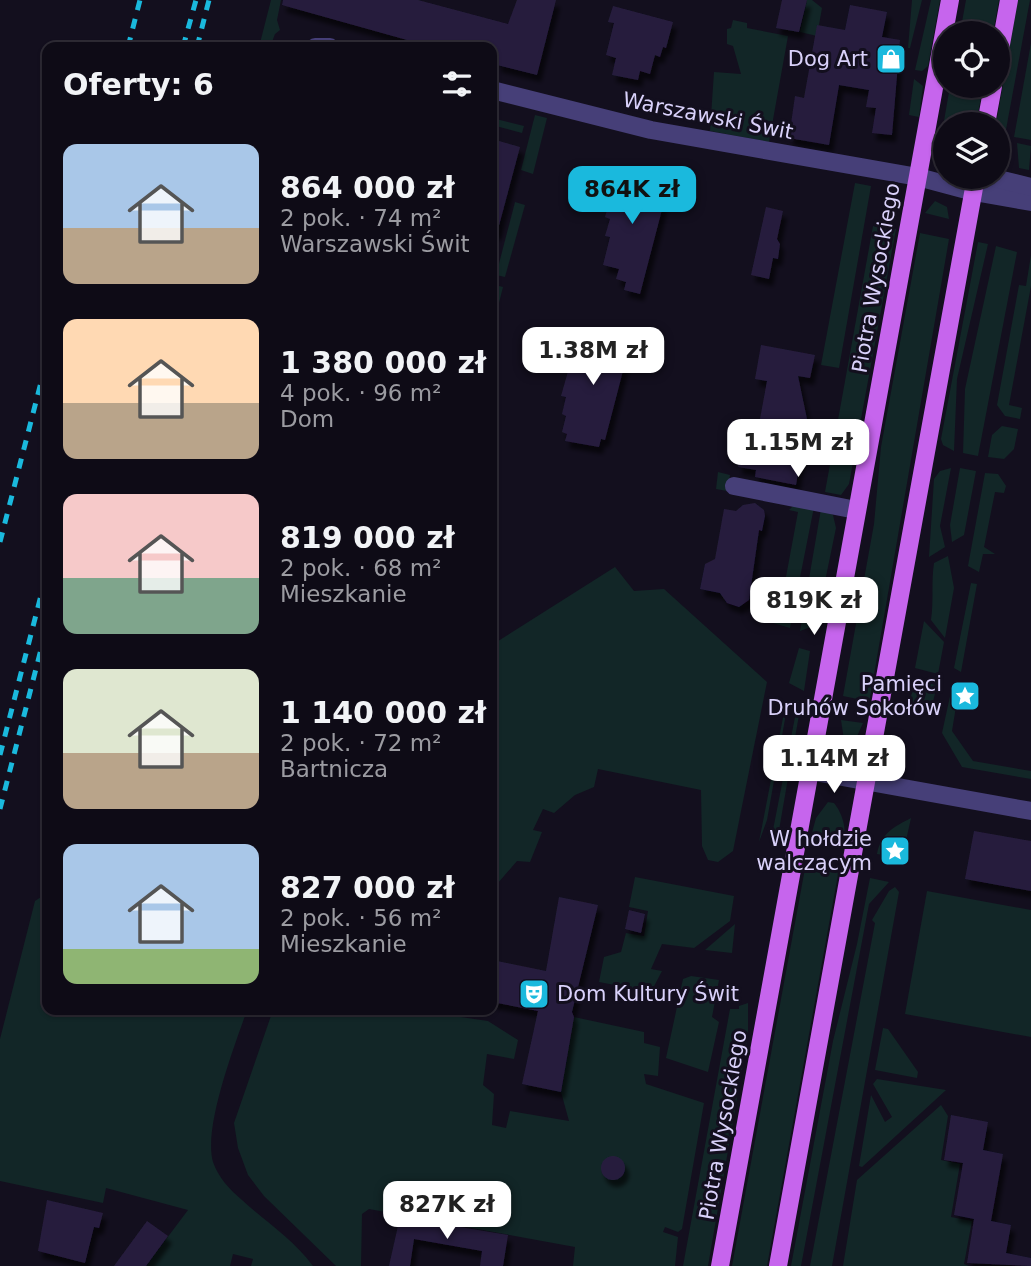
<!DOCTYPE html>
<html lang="pl">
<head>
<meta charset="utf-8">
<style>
	:root { --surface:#0e0b16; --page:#17141f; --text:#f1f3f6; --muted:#9b9ba1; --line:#2e2b35; --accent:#1ab9dd }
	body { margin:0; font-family:"DejaVu Sans",sans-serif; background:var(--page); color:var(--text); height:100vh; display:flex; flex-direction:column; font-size:26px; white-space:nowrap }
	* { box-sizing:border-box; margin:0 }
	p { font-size:23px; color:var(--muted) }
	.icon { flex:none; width:38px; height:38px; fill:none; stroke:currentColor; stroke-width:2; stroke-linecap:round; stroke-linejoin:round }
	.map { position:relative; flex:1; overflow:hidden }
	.details { position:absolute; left:42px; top:42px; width:455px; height:973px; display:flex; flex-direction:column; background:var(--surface); border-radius:14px; box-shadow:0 2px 5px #0004,0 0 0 2px var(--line) }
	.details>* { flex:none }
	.fabs { position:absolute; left:933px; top:21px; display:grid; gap:14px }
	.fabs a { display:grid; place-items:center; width:77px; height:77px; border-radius:50%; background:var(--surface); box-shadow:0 2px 5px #0004,0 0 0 2px var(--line); font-size:35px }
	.price { position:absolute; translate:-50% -60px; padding:0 16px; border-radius:14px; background:#fff; color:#222; font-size:23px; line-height:46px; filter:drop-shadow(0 2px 4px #0008) }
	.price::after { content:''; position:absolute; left:50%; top:42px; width:21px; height:16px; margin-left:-10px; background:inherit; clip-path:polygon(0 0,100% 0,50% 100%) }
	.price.current { background:var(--accent); color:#111 }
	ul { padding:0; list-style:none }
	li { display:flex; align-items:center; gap:21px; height:175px; padding:0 21px }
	li span { display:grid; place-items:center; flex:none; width:196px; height:140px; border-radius:14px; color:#555 }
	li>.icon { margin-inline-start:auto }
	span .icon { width:84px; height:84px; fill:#fffc; stroke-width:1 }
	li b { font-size:30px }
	h2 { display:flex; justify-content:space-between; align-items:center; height:84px; padding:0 21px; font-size:30px }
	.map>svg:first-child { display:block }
	.green { fill:#122627 }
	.building { fill:#261d3d; filter:url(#shadow) }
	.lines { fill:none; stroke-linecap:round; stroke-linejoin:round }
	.minor { stroke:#463f78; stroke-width:18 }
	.major { stroke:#c665ed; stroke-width:18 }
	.rail { stroke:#1ab9dd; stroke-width:5; stroke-dasharray:10 9; stroke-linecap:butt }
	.labels { text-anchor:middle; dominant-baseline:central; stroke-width:6; stroke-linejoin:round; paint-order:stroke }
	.poi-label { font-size:21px; fill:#d9d1fa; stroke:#130f1e; text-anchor:end }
	.street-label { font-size:21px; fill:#d9d1fa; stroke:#130f1e }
</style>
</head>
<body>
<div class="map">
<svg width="1031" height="1266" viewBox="0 0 1031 1266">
	<defs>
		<filter id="shadow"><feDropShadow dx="4" dy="7" stdDeviation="2" flood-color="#0009"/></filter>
	</defs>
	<rect width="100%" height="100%" fill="#130f1e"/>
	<!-- green -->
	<g class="green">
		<polygon points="271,0 281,0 277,20 280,30 275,34 270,47 259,47"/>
		<polygon points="807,0 812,0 822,8 817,36 800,32"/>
		<polygon points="912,0 922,0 910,48 908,48"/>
		<polygon points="931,0 940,0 928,66 922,71 915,70"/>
		<polygon points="966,0 999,0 993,33 960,33"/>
		<polygon points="1018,0 1030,0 1005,135 1001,134 996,124"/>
		<polygon points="733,20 747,23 747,28 788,36 769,142 710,131 714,72 741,74 733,46 727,44 727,29 731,28"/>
		<polygon points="1031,43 1031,140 1014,137"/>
		<polygon points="914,79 923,86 919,117 909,115"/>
		<polygon points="950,86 983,86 976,124 944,121"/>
		<polygon points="535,115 547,118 533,174 521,170"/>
		<polygon points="492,118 524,126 522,133 492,125"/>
		<polygon points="1017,143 1031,146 1029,170 1019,168"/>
		<polygon points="855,183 871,186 839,368 821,365"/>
		<polygon points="935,201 947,207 949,219 925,213"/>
		<polygon points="515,202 525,205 505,277 496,275"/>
		<polygon points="873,226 896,229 849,484 841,495 825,492"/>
		<polygon points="920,233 949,239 870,698 867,701 843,696 874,524 881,447"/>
		<polygon points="978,242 988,244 957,379 954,451 943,445 941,439"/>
		<polygon points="996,246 1017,252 978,456 963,453 965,389"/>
		<polygon points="1031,255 1031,286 1009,405 1022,408 1020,419 1005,416 997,405 1019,285 1026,286"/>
		<polygon points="492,284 503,287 492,331"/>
		<polygon points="1002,426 1018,429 1014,449 1004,459 988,457 992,435"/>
		<polygon points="951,468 940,526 945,547 929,557 934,479 940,471"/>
		<polygon points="960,468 976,471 964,535 952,542 950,525"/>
		<polygon points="718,472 730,475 727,491 716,489"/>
		<polygon points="985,473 998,474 1006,486 1004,493 995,492 984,547 995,554 983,554 979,572 968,566"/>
		<polygon points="794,505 814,507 790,628 773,623 768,618 778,620 798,512 789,510"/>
		<polygon points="821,509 833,515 836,528 816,625 800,631"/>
		<path d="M948,556L954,588L945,638L931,620C934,600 931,583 934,563Z"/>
		<polygon points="615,567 634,591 664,589 767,682 733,851 718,862 708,860 702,846 701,790 598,769 594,787 575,795 554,813 543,809 533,830 542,832 530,862 517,861 492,890 492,645"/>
		<polygon points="971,583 977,584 961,672 954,668"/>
		<polygon points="924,621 944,642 938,674 915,668"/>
		<polygon points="799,648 810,651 804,691 789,683"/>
		<polygon points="915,681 937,685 931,710 909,704"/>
		<polygon points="952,687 959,688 952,731 973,761 1031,771 1031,779 962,767 942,733"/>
		<polygon points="789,700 800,701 787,708 767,820 759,842 786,702"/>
		<polygon points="800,708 800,709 778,836 773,830 796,712"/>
		<polygon points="841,720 863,723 854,743 849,744 844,740"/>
		<path d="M828,802L834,803C843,814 848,832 842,845L810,840L816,818Z"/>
		<path d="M911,818L903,854L896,855L897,849H892L890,856L877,854C881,833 894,827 911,818Z"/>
		<polygon points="806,863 839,869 767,1266 732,1266"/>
		<polygon points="635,877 734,896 730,921 694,948 662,944 651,969 662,971 651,992 599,982 604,957 621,952 626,933 644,936 648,911 629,907"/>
		<polygon points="870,878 889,882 869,904 801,1266 791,1266 833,1041 857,944"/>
		<polygon points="895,887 899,892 832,1266 810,1266 875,923 872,920 889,891"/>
		<polygon points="927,891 1031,910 1031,1037 905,1014"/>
		<path d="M47,893V1010H247C235,1045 203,1127 213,1162C218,1177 230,1190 242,1200C266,1222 293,1239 313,1266H251L253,1259L233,1254L230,1266H146L188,1210L106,1188L103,1203L0,1181V1039L35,901Z"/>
		<polygon points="735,924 732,953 705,950"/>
		<polygon points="691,976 719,980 712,1017 719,1022 708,1072 666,1058 683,979"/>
		<polygon points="748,1003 748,1035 708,1266 683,1266 730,1009 739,1009 739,1006"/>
		<polygon points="273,1010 413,1010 488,1021 518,1040 514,1059 487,1054 483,1085 494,1094 492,1125 506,1128 510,1111 569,1121 561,1092 574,1017 644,1032 644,1043 660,1047 658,1076 644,1074 646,1084 704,1103 682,1229 678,1232 665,1227 663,1232 678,1237 675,1266 573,1266 575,1247 369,1209 362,1214 361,1266 336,1266 264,1196 248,1175 238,1148 234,1123"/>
		<polygon points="883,1028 888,1029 918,1072 917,1078 875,1070"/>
		<polygon points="877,1079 946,1090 862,1167 859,1166 871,1095 885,1122 892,1117 873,1084"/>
		<polygon points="941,1105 948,1116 941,1160 960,1164 951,1217 972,1221 964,1264 969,1266 843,1266 857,1180"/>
	</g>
	<!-- building -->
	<g class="building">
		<polygon points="283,0 418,0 508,24 517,0 556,0 537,75 497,65 498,59 492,57 492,47 432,47 282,5"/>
		<polygon points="782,0 807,0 799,32 776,28"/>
		<polygon points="850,5 887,12 882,37 900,40 892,135 872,133 876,108 866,107 869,90 839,85 829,145 789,138 795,96 804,98 817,25 845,30"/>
		<polygon points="613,6 673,22 666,48 663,47 660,57 655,55 650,74 640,71 638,80 612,75 616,58 606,55 614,23 608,22"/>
		<polygon points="492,139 520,147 497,233 492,233"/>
		<polygon points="612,171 664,184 661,197 665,198 640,294 624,290 626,282 616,279 619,269 603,265 610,237 605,236 610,219 605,217 610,200 605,199"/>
		<polygon points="766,207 783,211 777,239 780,244 778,259 773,258 769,279 751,275"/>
		<polygon points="579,333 611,338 612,335 631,340 605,440 601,439 599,447 565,441 567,434 562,432 566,416 562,414 566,397 561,396"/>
		<polygon points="761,345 815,355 810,378 798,376 807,419 796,485 755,477 756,470 738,467 743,443 755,446 767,381 755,379"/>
		<polygon points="755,503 764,510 765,516 762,531 759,530 749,600 739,607 727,603 720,593 700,589 705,564 715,559 724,509 736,511 743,505"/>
		<polygon points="974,831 1031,841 1031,891 965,879"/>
		<polygon points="559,897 598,905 572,1012 574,1017 561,1092 522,1084 538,1011 492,1002 492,960 546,971"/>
		<polygon points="629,910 645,914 641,933 625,929"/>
		<polygon points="951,1115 988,1122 983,1150 1003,1154 991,1221 1011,1225 1006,1253 1031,1258 1031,1266 967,1263 974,1219 954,1215 963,1163 944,1160"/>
		<circle cx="613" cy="1168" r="12"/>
		<polygon points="47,1200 103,1213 99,1228 94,1227 85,1263 38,1251"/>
		<polygon points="400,1217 508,1235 503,1266 480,1266 482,1251 414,1239 410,1266 389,1266"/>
		<polygon points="147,1221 168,1236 146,1266 114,1266"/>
	</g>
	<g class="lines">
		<!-- minor -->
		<g class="minor">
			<polyline points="315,47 330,47"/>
			<polyline points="492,90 651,130 918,177 974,192 1031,202"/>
			<polyline points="990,177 1031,187"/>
			<polyline points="734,486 856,510"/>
			<polyline points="809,771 1031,811"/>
		</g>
		<!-- major -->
		<g class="major">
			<polyline points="998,61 1009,0"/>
			<polyline points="986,124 993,86"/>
			<polyline points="720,1266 950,0"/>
			<polyline points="778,1266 976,177"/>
		</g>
		<!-- rail -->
		<g class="rail">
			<polyline points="128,47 140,0"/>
			<polyline points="183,47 196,0"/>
			<polyline points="197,47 209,0"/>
			<polyline points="0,542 47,359"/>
			<polyline points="0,755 47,572"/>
			<polyline points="0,809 47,626"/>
		</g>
	</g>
	<!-- icons -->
	<defs>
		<g id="shop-square" transform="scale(1.575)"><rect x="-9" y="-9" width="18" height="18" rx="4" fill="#1ab9dd" stroke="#130f1e"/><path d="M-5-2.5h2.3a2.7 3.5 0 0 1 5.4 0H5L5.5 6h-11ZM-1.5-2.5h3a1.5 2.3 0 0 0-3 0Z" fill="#fff"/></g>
		<g id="sight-square" transform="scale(1.575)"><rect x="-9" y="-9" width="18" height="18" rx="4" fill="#1ab9dd" stroke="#130f1e"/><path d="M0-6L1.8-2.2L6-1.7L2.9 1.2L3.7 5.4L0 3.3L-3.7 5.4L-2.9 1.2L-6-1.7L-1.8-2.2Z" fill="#fff"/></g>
		<g id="theatre-square" transform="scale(1.575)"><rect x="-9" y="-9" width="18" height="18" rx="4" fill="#1ab9dd" stroke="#130f1e"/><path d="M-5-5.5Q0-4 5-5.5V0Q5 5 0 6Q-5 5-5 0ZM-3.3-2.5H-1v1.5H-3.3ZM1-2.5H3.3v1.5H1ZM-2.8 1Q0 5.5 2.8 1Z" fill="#fff"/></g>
	</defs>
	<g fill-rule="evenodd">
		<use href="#shop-square" x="891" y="59"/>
		<use href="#sight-square" x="965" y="696"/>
		<use href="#sight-square" x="895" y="851"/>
		<use href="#theatre-square" x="534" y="994"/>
	</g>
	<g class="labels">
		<!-- poi labels -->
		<g class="poi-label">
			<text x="868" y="59">Dog Art</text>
			<text x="942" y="684">Pamięci<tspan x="942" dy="24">Druhów Sokołów</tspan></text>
			<text x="872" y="839">W hołdzie<tspan x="872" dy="24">walczącym</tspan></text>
			<text x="557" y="994" text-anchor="start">Dom Kultury Świt</text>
		</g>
		<!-- street labels -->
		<g class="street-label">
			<text transform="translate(708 116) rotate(11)">Warszawski Świt</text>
			<text transform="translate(876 278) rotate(-80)">Piotra Wysockiego</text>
			<text transform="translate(723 1125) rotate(-80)">Piotra Wysockiego</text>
		</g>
	</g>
</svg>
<div class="fabs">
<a><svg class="icon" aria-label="locate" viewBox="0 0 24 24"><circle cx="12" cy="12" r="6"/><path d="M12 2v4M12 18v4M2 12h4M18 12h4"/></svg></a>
<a><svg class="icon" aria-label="layers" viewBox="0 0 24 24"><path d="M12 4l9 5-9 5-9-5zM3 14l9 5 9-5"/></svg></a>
</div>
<b class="price current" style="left:632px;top:226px">864K zł</b>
<b class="price" style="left:593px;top:387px">1.38M zł</b>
<b class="price" style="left:798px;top:479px">1.15M zł</b>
<b class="price" style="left:814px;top:637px">819K zł</b>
<b class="price" style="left:834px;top:795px">1.14M zł</b>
<b class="price" style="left:447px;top:1241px">827K zł</b>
<section class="details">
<h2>Oferty: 6<svg class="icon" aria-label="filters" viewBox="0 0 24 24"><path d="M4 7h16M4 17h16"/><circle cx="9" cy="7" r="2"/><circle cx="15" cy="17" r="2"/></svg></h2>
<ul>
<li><span style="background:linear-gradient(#a9c7e8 60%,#b9a48a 0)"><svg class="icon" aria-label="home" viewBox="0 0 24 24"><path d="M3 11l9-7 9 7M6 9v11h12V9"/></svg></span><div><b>864 000 zł</b><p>2 pok. · 74 m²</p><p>Warszawski Świt</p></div></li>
<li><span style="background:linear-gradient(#ffd9b3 60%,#b9a48a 0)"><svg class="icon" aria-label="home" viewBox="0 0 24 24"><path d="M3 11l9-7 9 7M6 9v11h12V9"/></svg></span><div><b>1 380 000 zł</b><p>4 pok. · 96 m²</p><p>Dom</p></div></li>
<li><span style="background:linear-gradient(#f6c9c9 60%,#7fa58c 0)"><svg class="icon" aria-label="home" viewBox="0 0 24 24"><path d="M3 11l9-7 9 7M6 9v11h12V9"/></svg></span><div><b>819 000 zł</b><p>2 pok. · 68 m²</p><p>Mieszkanie</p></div></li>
<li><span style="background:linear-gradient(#dfe7d0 60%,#b9a48a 0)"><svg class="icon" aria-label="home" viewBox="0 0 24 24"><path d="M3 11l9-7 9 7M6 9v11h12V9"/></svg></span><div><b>1 140 000 zł</b><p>2 pok. · 72 m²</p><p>Bartnicza</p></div></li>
<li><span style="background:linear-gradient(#a9c7e8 75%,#8fb573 0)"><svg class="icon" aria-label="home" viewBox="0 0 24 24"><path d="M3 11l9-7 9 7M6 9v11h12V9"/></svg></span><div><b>827 000 zł</b><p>2 pok. · 56 m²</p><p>Mieszkanie</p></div></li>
</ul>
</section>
</div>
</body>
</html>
